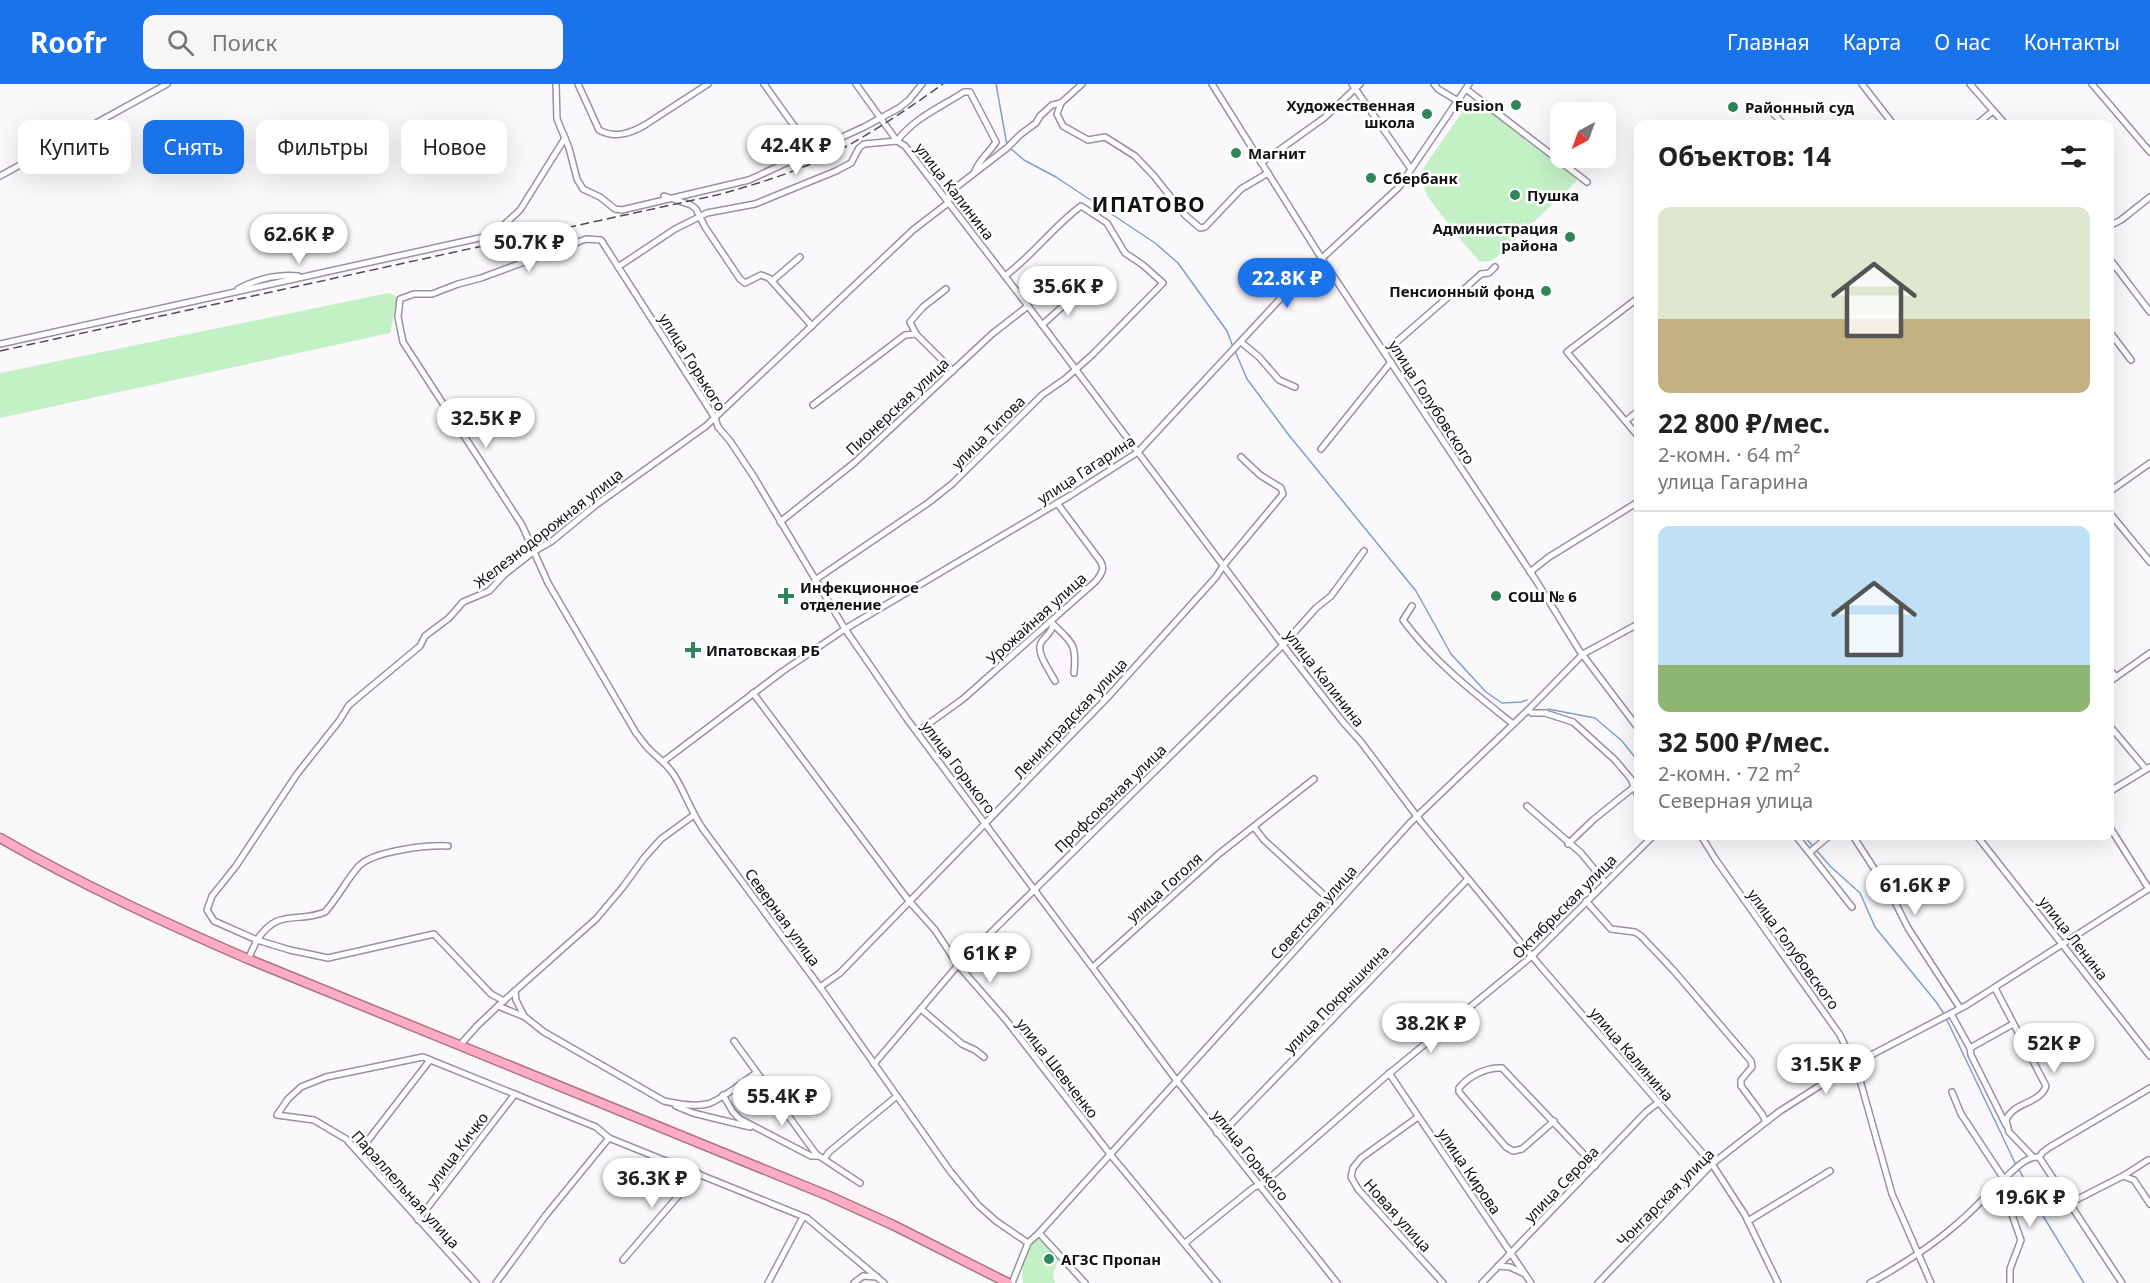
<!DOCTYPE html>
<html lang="ru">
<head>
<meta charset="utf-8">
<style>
	:root { --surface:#fff; --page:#f6f6f6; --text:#222; --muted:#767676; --line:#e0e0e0; --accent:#1a73e8 }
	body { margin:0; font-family:"Noto Sans",sans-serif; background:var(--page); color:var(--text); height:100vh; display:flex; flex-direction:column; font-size:22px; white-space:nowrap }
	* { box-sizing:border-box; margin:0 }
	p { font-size:20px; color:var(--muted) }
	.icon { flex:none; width:33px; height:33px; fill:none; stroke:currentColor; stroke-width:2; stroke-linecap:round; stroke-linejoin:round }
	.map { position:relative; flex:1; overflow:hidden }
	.panel { position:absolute; left:1634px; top:36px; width:480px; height:720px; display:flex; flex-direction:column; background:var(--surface); border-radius:12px; box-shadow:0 6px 24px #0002 }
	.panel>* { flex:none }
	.hud { position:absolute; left:18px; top:36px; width:570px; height:54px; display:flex; gap:12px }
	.needle { width:39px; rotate:221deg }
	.fabs { position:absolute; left:1550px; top:18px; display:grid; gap:12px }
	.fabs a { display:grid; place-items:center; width:66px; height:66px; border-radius:12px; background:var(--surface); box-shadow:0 6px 24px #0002; font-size:30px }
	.price { position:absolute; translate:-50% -51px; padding:0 14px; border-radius:21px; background:#fff; color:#222; font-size:20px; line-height:39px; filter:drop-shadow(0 2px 3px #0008) }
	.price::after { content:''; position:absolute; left:50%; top:36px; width:18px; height:14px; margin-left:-9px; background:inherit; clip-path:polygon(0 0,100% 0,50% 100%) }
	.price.selected { background:var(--accent); color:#fff }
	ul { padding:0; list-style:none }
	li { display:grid; align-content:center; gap:12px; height:318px; padding:0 24px }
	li+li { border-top:2px solid var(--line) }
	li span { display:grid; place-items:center; height:186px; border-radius:12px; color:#555 }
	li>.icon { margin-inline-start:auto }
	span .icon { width:108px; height:108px; fill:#fffc; stroke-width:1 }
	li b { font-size:26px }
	h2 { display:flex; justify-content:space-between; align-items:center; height:72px; padding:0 24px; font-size:26px }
	.chip { padding:0 21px; border-radius:12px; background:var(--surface); box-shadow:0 6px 24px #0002; font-size:21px; line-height:54px }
	.chip.selected { background:var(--accent); color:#fff }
	header { display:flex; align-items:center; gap:36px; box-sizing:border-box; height:84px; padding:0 30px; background:var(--accent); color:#fff }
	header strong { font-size:28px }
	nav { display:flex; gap:33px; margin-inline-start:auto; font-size:21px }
	.search { width:420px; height:54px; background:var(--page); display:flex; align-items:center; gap:15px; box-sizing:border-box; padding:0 21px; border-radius:12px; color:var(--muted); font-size:22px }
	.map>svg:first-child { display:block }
	.green { fill:#c3f0c5 }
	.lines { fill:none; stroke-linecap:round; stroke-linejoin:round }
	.stream { stroke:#7f9fcd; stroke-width:1.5 }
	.minor-casing { stroke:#9b90a2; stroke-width:8 }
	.highway-casing { stroke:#ac7586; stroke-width:11 }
	.minor { stroke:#fff; stroke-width:5 }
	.highway { stroke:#feacc2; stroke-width:8 }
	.rail { stroke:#4f4c51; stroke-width:1.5; stroke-dasharray:9 4.5; stroke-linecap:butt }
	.poi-dot { fill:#2e865a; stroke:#fff; stroke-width:2 }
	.labels { text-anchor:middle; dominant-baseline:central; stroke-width:5; stroke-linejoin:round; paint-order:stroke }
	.poi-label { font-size:15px; font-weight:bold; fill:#131016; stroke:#fff; text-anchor:start }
	.street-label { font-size:15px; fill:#131016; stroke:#fff }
	.district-label { font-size:21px; font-weight:bold; letter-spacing:1.5px; fill:#131016; stroke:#fff }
</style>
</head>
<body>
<header>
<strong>Roofr</strong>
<div class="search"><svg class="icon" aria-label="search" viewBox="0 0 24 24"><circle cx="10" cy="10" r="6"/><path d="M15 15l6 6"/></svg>Поиск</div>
<nav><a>Главная</a><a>Карта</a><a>О нас</a><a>Контакты</a></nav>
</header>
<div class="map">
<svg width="2150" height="1199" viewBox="0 0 2150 1199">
	<rect width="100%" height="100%" fill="#fbf8fc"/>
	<!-- green -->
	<g class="green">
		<polygon points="1474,15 1579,92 1574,93 1577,97 1497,173 1490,177 1480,178 1460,155 1427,112 1420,89 1469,18"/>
		<polygon points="388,209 396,212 396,222 390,249 0,334 0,289"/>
		<path d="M1041,1155L1059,1174L1053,1190L1055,1199H1023C1020,1184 1025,1166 1036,1156Z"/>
	</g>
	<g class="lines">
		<!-- stream -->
		<g class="stream">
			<polyline points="996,0 1007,61"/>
			<polyline points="1010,64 1024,76 1056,93 1155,159 1178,179 1227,247 1233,263"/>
			<polyline points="1235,267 1247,295 1288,350 1416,507 1451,570 1486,608 1502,619 1521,618 1527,616"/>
			<polyline points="1548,625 1595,634 1622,657 1638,677"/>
			<polyline points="1804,752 1830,782 1860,809 1875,843 1937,919 1944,930"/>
			<polyline points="1946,934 2016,1081"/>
			<polyline points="2019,1085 2037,1122 2084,1199"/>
		</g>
		<!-- minor casing -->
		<g class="minor-casing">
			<g id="minor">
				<polyline points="556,0 557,35 569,64 577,95 583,105 600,113 615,125 622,126 749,96 864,43 899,24 909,16 922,0"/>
				<path d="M578,0L599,46C615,55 631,49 645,41L708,0"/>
				<polyline points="764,0 812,67"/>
				<polyline points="856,0 897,57 905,62 1028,222 1289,569 1343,638 1361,658 1422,739 1541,883 1712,1080 1745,1131 1778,1199"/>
				<polyline points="1082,0 1061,19 1057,30 1063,42 1088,56 1105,53 1135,72 1154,92 1185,131 1200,144 1205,143 1241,105 1268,89"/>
				<polyline points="1212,0 1322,175 1537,498 1579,566 1638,644"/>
				<polyline points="1352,0 1411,85"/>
				<polyline points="1434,0 1438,5 1458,17"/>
				<polyline points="1862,0 1893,40"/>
				<polyline points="1970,0 2005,40"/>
				<polyline points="2092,0 2150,68"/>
				<polyline points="1466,5 1587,98"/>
				<polyline points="1766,21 1783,40"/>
				<polyline points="1977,40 1993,27"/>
				<polyline points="1261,79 1324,34 1360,0"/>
				<polyline points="0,92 167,0"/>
				<polyline points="664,112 691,121 696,125 705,143 740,195 745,199 761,191 769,194 812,242"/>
				<polyline points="2109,142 2121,136 2150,113"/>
				<polyline points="2109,174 2150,228"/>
				<path d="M618,183L675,145L707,129L755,120L836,87L851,79L859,64L864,60L897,57C914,34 941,23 964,8H970L996,58C989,69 979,76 975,87"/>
				<polyline points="772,197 800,173"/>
				<path d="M238,205C257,195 277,190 298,192"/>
				<polyline points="1638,214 1567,268 1638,352"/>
				<polyline points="1042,241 1072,214 1085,211"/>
				<polyline points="2109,247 2131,276"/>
				<polyline points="916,250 910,238 923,223 946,205"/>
				<polyline points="1241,258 1259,273 1279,296 1295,303"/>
				<polyline points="0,260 493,151 520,126 565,54"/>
				<polyline points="1385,268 1455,207 1462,207 1481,190 1489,189 1495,183"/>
				<polyline points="813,321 905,251 916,250 953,287"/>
				<polyline points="1626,337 1638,327"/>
				<polyline points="1321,365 1391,278"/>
				<polyline points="2109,408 2150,379"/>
				<polyline points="2109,428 2150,478"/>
				<polyline points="780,438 854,379 992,250 1028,222"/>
				<polyline points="1530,488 1549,473 1638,418"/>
				<path d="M815,496L928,419L952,400L1042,311L1065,295L1092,271L1163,199L1143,181L1125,169L1107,139L1081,122C1053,143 1033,171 1005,192"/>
				<path d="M1412,522L1403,536C1434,578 1473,608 1513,640"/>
				<path d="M1052,539C1072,559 1077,559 1074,589"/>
				<path d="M1053,541C1051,549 1047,551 1042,557C1034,567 1050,587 1055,597"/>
				<polyline points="2109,585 2116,593"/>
				<polyline points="2109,598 2150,569"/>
				<polyline points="753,609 909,817 935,846 958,881 1006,936 1110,1070 1217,1199"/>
				<polyline points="1528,626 1532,629 1545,629 1573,638 1615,676 1631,695 1638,712"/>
				<polyline points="2109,641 2146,685"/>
				<path d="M917,648L963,615L1096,497C1101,490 1105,486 1101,478L1057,419"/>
				<polyline points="664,677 783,587 845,545 1071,411 1138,368 1293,201 1399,103 1469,0"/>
				<polyline points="2109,708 2150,683"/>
				<polyline points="1527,722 1581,769 1605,798"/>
				<polyline points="2109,742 2149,805"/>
				<polyline points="1254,743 1264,756 1335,821"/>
				<polyline points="1701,752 1716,776 1840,951 1858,989 1892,1110 1931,1199"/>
				<polyline points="1796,752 1852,823"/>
				<polyline points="1853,752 1892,812 1908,844 1960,924"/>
				<polyline points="1977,752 2150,972"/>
				<polyline points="1568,760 1593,736 1634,703"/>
				<path d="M448,762C427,761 373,767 359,782C346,796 338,814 325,828C296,840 279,823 257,856L290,866L328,874L434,850L491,910L504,917"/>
				<polyline points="1810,768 1829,752"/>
				<polyline points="1586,817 1611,845 1635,848 1641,852 1674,887 1751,977 1752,983 1741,996 1741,1002 1762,1030 1766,1038"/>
				<polyline points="248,875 257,856 214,837 207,826 212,812 236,782 297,690 339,637 349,621 420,562 425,552 449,534 463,518 489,507 505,490 533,468 552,457 596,421 706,342 913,146 948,119 949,110 955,104 1007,64 1021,50 1036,39 1040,32 1052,21 1061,19"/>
				<polyline points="1093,883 1220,769 1314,695"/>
				<polyline points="820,903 840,889 1107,614 1216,493 1223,482 1283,410 1281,404 1260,391 1241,373"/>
				<path d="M1995,904L2046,1002C2040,1020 2013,1018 2006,1036L2009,1048L2032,1072"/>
				<polyline points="515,907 516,916 524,932"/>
				<path d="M498,922L525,933L544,948L664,1017C677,1020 694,1023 707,1020C718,1018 746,996 756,989"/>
				<polyline points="921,925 962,960 975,966 984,973"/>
				<polyline points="1951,930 1970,964 2013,940"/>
				<polyline points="734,957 816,1070 860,1099"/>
				<polyline points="460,961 477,942 498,922 596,835 623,803 644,774 661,755 694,731"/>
				<polyline points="1970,964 1971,971 2006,1041"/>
				<polyline points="874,980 958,881 1283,561 1316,524 1331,512 1364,467"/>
				<polyline points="1389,989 1531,1199"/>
				<polyline points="1952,1008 1961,1030 2004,1095"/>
				<polyline points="723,1011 733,1028 740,1035 811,1072 818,1072"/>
				<polyline points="676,1022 693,1029 750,1043"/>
				<polyline points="1418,1033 1361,1074 1353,1084 1351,1093 1358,1105 1443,1199"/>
				<path d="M1554,1037L1522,1065L1513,1067L1506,1063L1459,1008V1004C1469,992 1486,983 1502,984L1595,1082"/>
				<polyline points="1217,1049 1231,1040 1468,795"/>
				<polyline points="359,1068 430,976"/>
				<polyline points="2039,1073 2122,1199"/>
				<polyline points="2039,1073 2043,1068 2050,1063 2150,1004"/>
				<polyline points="824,1075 829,1068 897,1012"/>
				<polyline points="2123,1092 2134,1096 2150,1120"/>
				<polyline points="1996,1102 2011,1128 2021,1156 2010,1185 2010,1199"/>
				<polyline points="2070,1119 2123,1092 2148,1076"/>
				<polyline points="418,1136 515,1010"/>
				<polyline points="1748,1137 1830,1087"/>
				<polyline points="1039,1149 1085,1199"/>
				<path d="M1028,1159L996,1137L978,1121L950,1087L820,903L703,745C691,728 685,708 674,691C667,680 659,675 651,667C645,662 641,655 636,649L548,499L522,441L403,258L398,233L400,215L414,210H432L458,200L481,194L586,155L601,156L715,334L718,343L730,357L754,393L845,545L907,635L1177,997L1337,1199"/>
				<polyline points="1185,1159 1253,1104 1265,1098 1385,993 1532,872 1653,752"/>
				<polyline points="623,1176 698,1089"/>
				<polyline points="1498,1182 1510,1183 1523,1189"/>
				<polyline points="476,1199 346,1055 314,1036 277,1031 288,1015 301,1003 326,993 423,973 596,1043 609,1054 807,1134 884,1199"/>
				<polyline points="496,1199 546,1131 609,1054"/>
				<polyline points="768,1199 803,1133"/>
				<polyline points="854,1199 863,1192 877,1193"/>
				<polyline points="1012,1199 1028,1159 1039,1149 1410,739 1528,626 1583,570 1638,540"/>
				<polyline points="1482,1199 1646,1028 1659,1018"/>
				<polyline points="1598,1199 1712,1080 1780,1027 1854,980 1967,921 2150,804"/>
				<path d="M1870,1199C1902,1181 1931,1163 1958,1139C1975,1125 1989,1108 2005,1094C2015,1085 2026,1072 2039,1073"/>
			</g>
		</g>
		<!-- highway casing -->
		<g class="highway-casing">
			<path id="highway" d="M0,754C80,800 163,838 248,875L829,1112L893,1141L1008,1199"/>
		</g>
		<!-- minor -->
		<use href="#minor" class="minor"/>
		<!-- highway -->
		<use href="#highway" class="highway"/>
		<!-- rail -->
		<path class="rail" d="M0,267L717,111C757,100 797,88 834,69C872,49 908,25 943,0"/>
	</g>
	<!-- markers -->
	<g class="poi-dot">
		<circle cx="1516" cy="21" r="6"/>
		<circle cx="1733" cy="23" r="6"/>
		<circle cx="1427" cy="30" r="6"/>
		<circle cx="1236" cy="69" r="6"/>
		<circle cx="1371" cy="94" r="6"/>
		<circle cx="1515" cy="111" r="6"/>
		<circle cx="1570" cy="153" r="6"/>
		<circle cx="1546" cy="207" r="6"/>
		<path d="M783 503h6v6h6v6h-6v6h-6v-6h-6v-6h6z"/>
		<circle cx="1496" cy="512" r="6"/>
		<path d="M690 557h6v6h6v6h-6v6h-6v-6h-6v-6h6z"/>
		<circle cx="1049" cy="1175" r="6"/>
	</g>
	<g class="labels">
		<!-- poi labels -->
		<g class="poi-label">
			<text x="1415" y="21" text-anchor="end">Художественная<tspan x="1415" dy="17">школа</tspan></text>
			<text x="1504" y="21" text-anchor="end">Fusion</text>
			<text x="1745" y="23">Районный суд</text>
			<text x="1248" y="69">Магнит</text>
			<text x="1383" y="94">Сбербанк</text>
			<text x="1527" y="111">Пушка</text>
			<text x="1558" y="144" text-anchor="end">Администрация<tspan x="1558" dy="17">района</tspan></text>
			<text x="1534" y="207" text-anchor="end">Пенсионный фонд</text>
			<text x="800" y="503">Инфекционное<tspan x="800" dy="17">отделение</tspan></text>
			<text x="1508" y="512">СОШ № 6</text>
			<text x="706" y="566">Ипатовская РБ</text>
			<text x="1061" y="1175">АГЗС Пропан</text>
		</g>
		<!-- street labels -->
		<g class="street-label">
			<text transform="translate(955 107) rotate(52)">улица Калинина</text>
			<text transform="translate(693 278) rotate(58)">улица Горького</text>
			<text transform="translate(1432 318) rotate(57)">улица Голубовского</text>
			<text transform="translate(897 322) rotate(-43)">Пионерская улица</text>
			<text transform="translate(988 348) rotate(-45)">улица Титова</text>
			<text transform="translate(1086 385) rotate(-33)">улица Гагарина</text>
			<text transform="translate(548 444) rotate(-38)">Железнодорожная улица</text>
			<text transform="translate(1036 534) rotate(-42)">Урожайная улица</text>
			<text transform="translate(1325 594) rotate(52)">улица Калинина</text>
			<text transform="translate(1070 634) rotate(-47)">Ленинградская улица</text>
			<text transform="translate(959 683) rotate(53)">улица Горького</text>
			<text transform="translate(1110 714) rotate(-44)">Профсоюзная улица</text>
			<text transform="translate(1164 803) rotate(-42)">улица Гоголя</text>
			<text transform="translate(1564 822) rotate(-45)">Октябрьская улица</text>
			<text transform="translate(1313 828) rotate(-48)">Советская улица</text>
			<text transform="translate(783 833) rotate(54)">Северная улица</text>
			<text transform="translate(2074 854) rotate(52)">улица Ленина</text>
			<text transform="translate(1794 865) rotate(54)">улица Голубовского</text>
			<text transform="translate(1336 915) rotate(-46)">улица Покрышкина</text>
			<text transform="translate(1632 970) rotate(49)">улица Калинина</text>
			<text transform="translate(1058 984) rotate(52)">улица Шевченко</text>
			<text transform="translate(457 1066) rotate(-53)">улица Кичко</text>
			<text transform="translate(1251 1071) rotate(51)">улица Горького</text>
			<text transform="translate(1470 1087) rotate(56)">улица Кирова</text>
			<text transform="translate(1561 1100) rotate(-46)">улица Серова</text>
			<text transform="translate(406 1105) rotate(48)">Параллельная улица</text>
			<text transform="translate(1665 1113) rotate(-45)">Чонгарская улица</text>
			<text transform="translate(1398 1131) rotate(48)">Новая улица</text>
		</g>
		<!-- district labels -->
		<g class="district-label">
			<text x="1149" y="120">ИПАТОВО</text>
		</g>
	</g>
</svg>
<div class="fabs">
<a><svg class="needle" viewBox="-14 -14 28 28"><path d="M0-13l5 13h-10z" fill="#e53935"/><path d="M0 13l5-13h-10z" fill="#767676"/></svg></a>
</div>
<b class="price" style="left:796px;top:92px">42.4K ₽</b>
<b class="price" style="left:299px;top:181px">62.6K ₽</b>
<b class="price" style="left:529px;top:189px">50.7K ₽</b>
<b class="price selected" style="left:1287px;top:225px">22.8K ₽</b>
<b class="price" style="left:1068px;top:233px">35.6K ₽</b>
<b class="price" style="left:486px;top:365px">32.5K ₽</b>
<b class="price" style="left:1915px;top:832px">61.6K ₽</b>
<b class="price" style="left:990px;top:900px">61K ₽</b>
<b class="price" style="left:1431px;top:970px">38.2K ₽</b>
<b class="price" style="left:2054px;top:990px">52K ₽</b>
<b class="price" style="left:1826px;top:1011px">31.5K ₽</b>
<b class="price" style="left:782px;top:1043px">55.4K ₽</b>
<b class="price" style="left:652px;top:1125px">36.3K ₽</b>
<b class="price" style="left:2030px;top:1144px">19.6K ₽</b>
<div class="hud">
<a class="chip">Купить</a>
<a class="chip selected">Снять</a>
<a class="chip">Фильтры</a>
<a class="chip">Новое</a>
</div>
<section class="panel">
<h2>Объектов: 14<svg class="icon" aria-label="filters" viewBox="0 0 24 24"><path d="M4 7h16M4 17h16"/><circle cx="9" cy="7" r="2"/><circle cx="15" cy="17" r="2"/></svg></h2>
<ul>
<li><span style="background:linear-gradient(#dfe7d0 60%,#c2b280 0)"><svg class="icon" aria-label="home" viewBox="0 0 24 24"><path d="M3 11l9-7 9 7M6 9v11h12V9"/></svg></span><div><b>22 800 ₽/мес.</b><p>2-комн. · 64 m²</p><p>улица Гагарина</p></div></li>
<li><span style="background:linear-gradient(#bfe0f5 75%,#8fb573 0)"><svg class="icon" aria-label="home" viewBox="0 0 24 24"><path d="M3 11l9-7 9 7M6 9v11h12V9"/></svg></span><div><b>32 500 ₽/мес.</b><p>2-комн. · 72 m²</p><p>Северная улица</p></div></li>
</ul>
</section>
</div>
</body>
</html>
